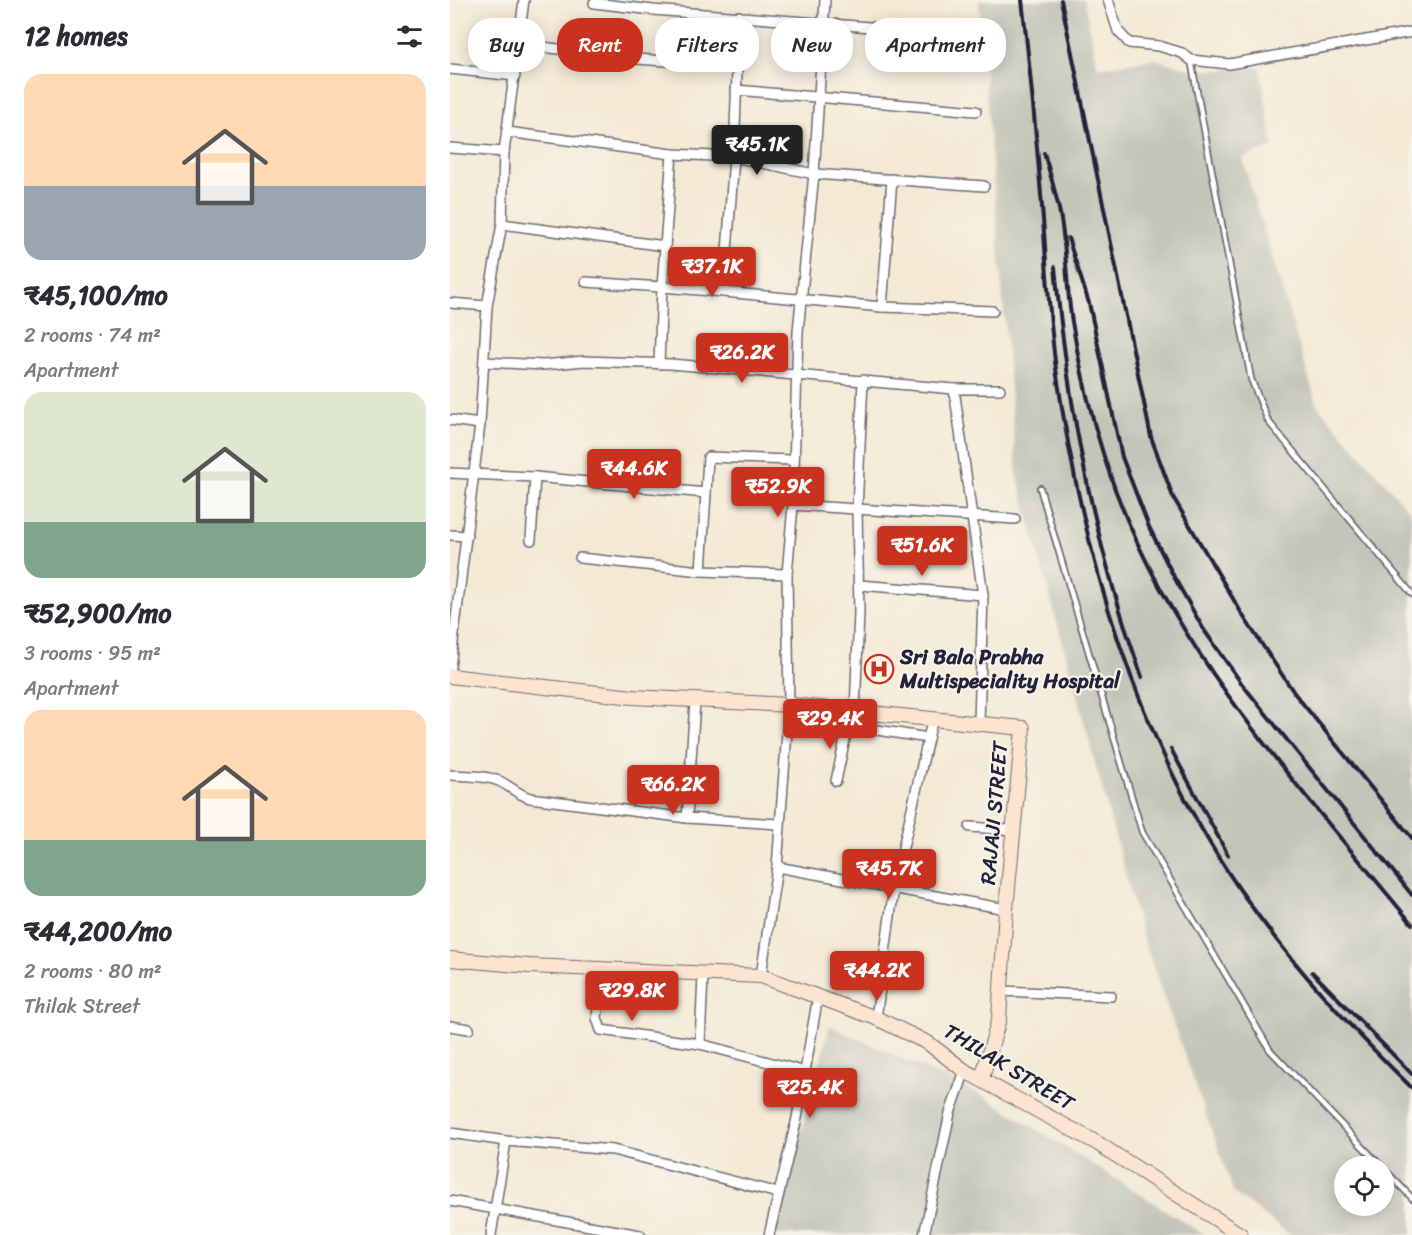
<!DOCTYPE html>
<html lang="en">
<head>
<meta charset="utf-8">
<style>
	:root { --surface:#fff; --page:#f7f7f7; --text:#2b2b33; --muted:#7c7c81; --accent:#c8321e }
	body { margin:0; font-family:Sriracha,sans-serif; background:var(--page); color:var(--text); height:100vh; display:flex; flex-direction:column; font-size:22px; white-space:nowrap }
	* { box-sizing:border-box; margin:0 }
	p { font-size:20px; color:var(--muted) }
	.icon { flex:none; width:33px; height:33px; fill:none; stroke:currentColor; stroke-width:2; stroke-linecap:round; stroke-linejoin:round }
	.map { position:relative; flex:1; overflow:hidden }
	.sheet { display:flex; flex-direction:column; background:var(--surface); width:450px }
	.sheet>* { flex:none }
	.hud { position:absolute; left:18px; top:18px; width:570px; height:54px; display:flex; gap:12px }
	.tools { position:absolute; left:884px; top:1156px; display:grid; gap:12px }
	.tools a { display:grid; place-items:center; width:60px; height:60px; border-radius:50%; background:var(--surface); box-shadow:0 3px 15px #0003; font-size:30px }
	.price { position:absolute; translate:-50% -51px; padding:0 14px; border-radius:6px; background:var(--accent); color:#fff; font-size:20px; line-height:39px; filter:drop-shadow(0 2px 3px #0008) }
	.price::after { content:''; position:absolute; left:50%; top:36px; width:18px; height:14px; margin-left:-9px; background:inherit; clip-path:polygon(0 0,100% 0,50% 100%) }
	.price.current { background:#222; color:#fff }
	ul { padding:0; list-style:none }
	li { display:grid; align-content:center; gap:12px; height:318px; padding:0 24px }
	li span { display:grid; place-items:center; height:186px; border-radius:18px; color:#555 }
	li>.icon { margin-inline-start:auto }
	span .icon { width:108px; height:108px; fill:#fffc; stroke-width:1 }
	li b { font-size:26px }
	h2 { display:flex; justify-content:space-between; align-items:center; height:72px; padding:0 24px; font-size:26px }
	.chip { padding:0 21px; border-radius:24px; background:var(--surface); box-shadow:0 3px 15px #0003; font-size:21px; line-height:54px }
	.chip.current { background:var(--accent); color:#fff }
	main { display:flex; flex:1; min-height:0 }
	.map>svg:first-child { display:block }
	.industrial { fill:#c4c5b9; fill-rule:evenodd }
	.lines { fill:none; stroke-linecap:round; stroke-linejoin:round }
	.lane-casing { stroke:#6c6871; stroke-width:8 }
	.street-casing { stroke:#6c6871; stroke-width:12 }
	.secondary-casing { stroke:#6c6871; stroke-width:16 }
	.lane { stroke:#fff; stroke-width:4.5 }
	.street { stroke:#fff; stroke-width:9 }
	.secondary { stroke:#fde4d1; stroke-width:14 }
	.rail { stroke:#22223b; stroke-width:4 }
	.labels { text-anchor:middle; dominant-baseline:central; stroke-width:4.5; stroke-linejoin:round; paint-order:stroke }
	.poi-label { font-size:21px; font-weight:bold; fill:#22223b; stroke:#f7f3e8; text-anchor:start }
	.street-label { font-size:21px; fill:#22223b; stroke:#f7f3e8 }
</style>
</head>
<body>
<main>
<section class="sheet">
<h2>12 homes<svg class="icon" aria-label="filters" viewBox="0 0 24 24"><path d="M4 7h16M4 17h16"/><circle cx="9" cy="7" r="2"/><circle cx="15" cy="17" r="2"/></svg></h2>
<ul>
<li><span style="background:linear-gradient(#ffd9b3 60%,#9aa5b1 0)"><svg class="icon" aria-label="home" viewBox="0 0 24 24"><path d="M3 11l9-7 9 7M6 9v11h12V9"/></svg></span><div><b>₹45,100/mo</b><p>2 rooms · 74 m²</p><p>Apartment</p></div></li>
<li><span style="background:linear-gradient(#dfe7d0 70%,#7fa58c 0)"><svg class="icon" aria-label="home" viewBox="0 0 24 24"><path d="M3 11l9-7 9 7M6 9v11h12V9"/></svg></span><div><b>₹52,900/mo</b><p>3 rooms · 95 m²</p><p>Apartment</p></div></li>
<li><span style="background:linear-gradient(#ffd9b3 70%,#7fa58c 0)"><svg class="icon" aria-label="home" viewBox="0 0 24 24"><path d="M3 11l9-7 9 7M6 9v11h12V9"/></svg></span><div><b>₹44,200/mo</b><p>2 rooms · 80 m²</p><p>Thilak Street</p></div></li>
</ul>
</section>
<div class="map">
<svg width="962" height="1235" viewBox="0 0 962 1235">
	<rect width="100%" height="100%" fill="#f7f3e8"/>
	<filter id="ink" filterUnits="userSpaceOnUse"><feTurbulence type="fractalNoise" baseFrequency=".0167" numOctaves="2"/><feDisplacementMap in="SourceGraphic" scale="12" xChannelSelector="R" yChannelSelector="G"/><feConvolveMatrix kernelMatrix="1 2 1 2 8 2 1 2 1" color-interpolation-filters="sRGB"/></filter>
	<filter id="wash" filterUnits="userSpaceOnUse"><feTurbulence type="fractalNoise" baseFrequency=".008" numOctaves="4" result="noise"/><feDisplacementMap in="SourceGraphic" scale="24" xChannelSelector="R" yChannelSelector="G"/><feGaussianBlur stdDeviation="1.35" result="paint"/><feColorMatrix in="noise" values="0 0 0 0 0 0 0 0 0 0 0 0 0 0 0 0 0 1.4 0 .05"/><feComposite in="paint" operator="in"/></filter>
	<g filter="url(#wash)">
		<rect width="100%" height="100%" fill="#f4e9d5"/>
		<!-- industrial -->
		<g class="industrial">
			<path d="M529,0H634L648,68L704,59L749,71L810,67L823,147L792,158L867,405L962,514V1235H840L784,1193L693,939L567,475ZM894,1167H933V1206H894Z"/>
			<polygon points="380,1026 530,1094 755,1235 323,1235"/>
		</g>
	</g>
	<g filter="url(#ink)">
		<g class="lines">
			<!-- lane casing -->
			<g class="lane-casing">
				<g id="lane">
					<polyline points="741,60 801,379 818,421 962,594"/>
					<polyline points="590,488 692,832 820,1050 932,1167"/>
					<polyline points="933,1168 962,1198"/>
				</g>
			</g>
			<!-- street casing -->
			<g class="street-casing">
				<g id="street">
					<polyline points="658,0 668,31 679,43 709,46 732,53 741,60 779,64 962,32"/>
					<polyline points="144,3 203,10 522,35"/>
					<polyline points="289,16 284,157 274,292 432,307 543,311"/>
					<polyline points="69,44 187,59 286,66"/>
					<polyline points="0,69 65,76"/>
					<polyline points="286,90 526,111"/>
					<polyline points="57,132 222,154"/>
					<polyline points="0,148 54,152"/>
					<polyline points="52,224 215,246"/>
					<polyline points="136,282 212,287 209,364"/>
					<polyline points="274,292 212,287 222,154 284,157 364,174 534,186"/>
					<polyline points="0,303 37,306"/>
					<polyline points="432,307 442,179"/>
					<polyline points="34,362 93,365 134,361 221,364 504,389 550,389"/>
					<polyline points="504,389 533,595 529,722"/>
					<polyline points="0,420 30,424"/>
					<polyline points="0,473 85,477 256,493 258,457 342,460"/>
					<polyline points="256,493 251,571 337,574"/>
					<polyline points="343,505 565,519"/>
					<polyline points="0,535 17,536"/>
					<polyline points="81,540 85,477"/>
					<polyline points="130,558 251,571"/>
					<polyline points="409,585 533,595"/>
					<polyline points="0,667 30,424 37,306 52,224 54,152 74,0"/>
					<polyline points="245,702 237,818 329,824"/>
					<polyline points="405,711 409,612 407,510 413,380"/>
					<polyline points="338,716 478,738"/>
					<path d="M0,775C15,776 35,775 49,781C60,786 67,794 80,798L237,818"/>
					<polyline points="386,781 398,725"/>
					<polyline points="520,827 563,830"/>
					<polyline points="327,867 556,909"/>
					<polyline points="152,969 147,1018 151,1030 250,1044"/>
					<polyline points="253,975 250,1044 356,1072"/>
					<polyline points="311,976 327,867 339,705 337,574 343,505 348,331 364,174 375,0"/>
					<polyline points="551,991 661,996"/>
					<polyline points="426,1018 444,887 483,717"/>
					<polyline points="0,1026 19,1029"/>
					<polyline points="0,1133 56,1141 163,1150 328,1193"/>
					<polyline points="0,1201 190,1235"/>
					<polyline points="41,1235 56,1141"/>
					<polyline points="319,1235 347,1118 368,996"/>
					<polyline points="474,1235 500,1113 515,1071"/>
				</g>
			</g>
			<!-- secondary casing -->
			<g class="secondary-casing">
				<g id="secondary">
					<polyline points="0,676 183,697 339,705 573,728 556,909 549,1019 532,1078"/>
					<polyline points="0,959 79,966 311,976 426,1018 478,1043 515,1071 647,1143 791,1235"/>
				</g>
			</g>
			<!-- lane -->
			<use href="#lane" class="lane"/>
			<!-- street -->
			<use href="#street" class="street"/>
			<!-- secondary -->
			<use href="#secondary" class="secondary"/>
			<!-- rail -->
			<g class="rail">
				<path d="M572,0C581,77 588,155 594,232C597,278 600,324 606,369C632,550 685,738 790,890C840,963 899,1026 962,1088"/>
				<polyline points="611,0 701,437 723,497 795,619 845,694 962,838"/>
				<path d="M594,153C600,173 606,194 610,214C617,250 616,287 622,322C630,370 641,417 656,463C713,642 845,781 962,924"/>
				<polyline points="618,238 639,303 672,457 699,527 724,577 754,630 792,684 962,895"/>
				<path d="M605,267C618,407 644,545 692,677"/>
				<polyline points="721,749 778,855"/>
				<polyline points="862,972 962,1074"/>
			</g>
		</g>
	</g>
	<!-- icons -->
	<defs>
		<g id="hospital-ring" transform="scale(1.5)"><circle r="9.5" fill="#f7f3e8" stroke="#c8321e" stroke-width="1.5"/><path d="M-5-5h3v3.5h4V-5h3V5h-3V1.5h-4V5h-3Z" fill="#c8321e"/></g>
	</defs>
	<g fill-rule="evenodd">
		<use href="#hospital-ring" x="429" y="669"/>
	</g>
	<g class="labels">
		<!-- poi labels -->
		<g class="poi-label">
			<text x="450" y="657">Sri Bala Prabha<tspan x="450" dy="24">Multispeciality Hospital</tspan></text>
		</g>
		<!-- street labels -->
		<g class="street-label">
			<text transform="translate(544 813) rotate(-85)">RAJAJI STREET</text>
			<text transform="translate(559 1067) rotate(31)">THILAK STREET</text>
		</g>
	</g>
</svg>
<div class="tools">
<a><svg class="icon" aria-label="locate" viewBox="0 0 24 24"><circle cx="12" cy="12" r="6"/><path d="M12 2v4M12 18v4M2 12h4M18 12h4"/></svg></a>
</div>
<b class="price current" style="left:307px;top:176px">₹45.1K</b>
<b class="price" style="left:262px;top:298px">₹37.1K</b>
<b class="price" style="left:292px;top:384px">₹26.2K</b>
<b class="price" style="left:184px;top:500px">₹44.6K</b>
<b class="price" style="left:328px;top:518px">₹52.9K</b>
<b class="price" style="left:472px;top:577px">₹51.6K</b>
<b class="price" style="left:380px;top:750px">₹29.4K</b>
<b class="price" style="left:223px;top:816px">₹66.2K</b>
<b class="price" style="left:439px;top:900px">₹45.7K</b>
<b class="price" style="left:427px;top:1002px">₹44.2K</b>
<b class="price" style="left:182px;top:1022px">₹29.8K</b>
<b class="price" style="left:360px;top:1119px">₹25.4K</b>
<div class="hud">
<a class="chip">Buy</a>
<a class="chip current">Rent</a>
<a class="chip">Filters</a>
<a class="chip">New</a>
<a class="chip">Apartment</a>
</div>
</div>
</main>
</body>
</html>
